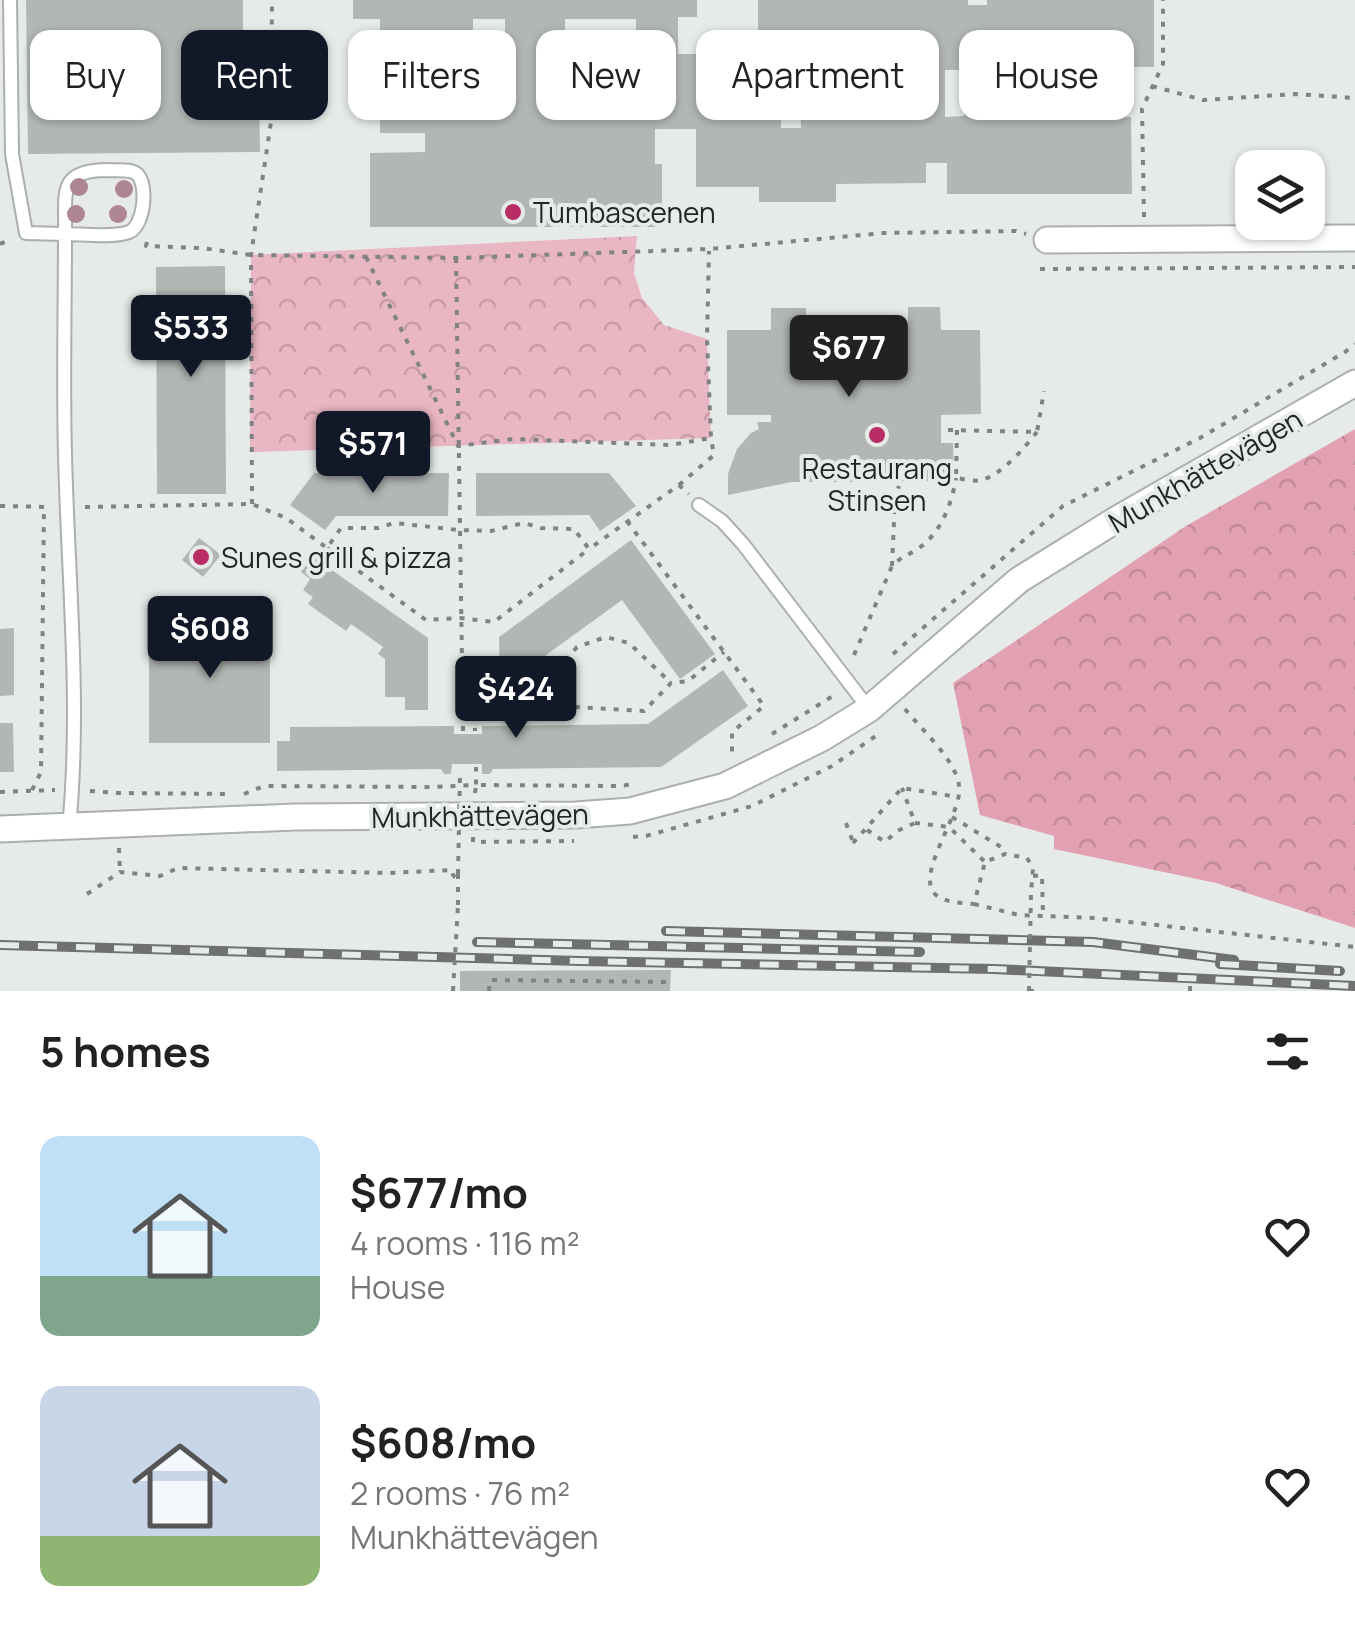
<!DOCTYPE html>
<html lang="en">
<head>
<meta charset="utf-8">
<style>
	:root { --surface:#fff; --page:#f2f2f2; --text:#222; --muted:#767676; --accent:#111827 }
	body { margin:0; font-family:Manrope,sans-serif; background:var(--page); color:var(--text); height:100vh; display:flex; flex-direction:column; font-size:38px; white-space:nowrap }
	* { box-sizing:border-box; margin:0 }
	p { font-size:32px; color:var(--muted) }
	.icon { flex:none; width:55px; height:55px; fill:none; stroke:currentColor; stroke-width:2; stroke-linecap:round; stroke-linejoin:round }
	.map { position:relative; height:991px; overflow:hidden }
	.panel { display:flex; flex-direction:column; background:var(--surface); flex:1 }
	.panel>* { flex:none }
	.top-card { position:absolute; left:30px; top:30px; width:1295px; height:90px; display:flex; gap:20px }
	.buttons { position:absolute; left:1235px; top:150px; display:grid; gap:20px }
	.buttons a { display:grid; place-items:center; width:90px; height:90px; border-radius:20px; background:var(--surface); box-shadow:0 2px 8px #0004; font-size:50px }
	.price { position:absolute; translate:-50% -85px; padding:0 22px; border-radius:10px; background:var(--accent); color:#fff; font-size:32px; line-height:65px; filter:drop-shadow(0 2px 5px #0008) }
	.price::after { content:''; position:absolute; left:50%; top:60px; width:30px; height:22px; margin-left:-15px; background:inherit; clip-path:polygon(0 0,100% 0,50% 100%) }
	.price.active { background:#222; color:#fff }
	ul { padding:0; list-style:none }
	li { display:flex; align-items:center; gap:30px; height:250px; padding:0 40px }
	li span { display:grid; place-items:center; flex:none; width:280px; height:200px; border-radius:20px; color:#555 }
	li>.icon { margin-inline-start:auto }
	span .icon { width:120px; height:120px; fill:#fffc; stroke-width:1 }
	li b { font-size:42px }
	h2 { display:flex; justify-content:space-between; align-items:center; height:120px; padding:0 40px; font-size:42px }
	.chip { padding:0 35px; border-radius:20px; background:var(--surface); box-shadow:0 2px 8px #0004; font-size:35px; line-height:90px }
	.chip.active { background:var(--accent); color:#fff }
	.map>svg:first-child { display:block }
	.forest { fill:url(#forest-crowns) }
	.park { fill:url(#park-crowns) }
	.building { fill:#b2b7b5; fill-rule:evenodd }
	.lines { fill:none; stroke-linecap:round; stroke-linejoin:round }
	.lane-casing { stroke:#abafae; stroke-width:16 }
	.street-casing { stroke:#abafae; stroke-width:29 }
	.path { stroke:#808382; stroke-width:4; stroke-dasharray:5 8; stroke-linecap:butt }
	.lane { stroke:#fff; stroke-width:12 }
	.street { stroke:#fff; stroke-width:25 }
	.rail-casing { stroke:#6f7171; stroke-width:10 }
	.rail { stroke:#e6ebe9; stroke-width:6; stroke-dasharray:19; stroke-linecap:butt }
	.path-bridge { stroke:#808382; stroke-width:4; stroke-dasharray:5 8; stroke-linecap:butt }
	.tree { fill:#ad8593 }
	.poi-dot { fill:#b92d65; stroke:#e6ebe9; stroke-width:4 }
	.labels { text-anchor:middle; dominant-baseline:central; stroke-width:8; stroke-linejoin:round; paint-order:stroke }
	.poi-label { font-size:28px; fill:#242525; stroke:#e6ebe9; text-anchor:start }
	.street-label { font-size:28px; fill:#242525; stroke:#e6ebe9 }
</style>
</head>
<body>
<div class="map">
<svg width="1355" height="991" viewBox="0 0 1355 991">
	<defs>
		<pattern id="forest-crowns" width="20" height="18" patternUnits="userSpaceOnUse" patternTransform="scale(2.5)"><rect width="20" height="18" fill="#e1a1b2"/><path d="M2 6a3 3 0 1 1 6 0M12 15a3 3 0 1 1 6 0" fill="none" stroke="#c18a99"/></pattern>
		<pattern id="park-crowns" width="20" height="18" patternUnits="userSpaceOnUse" patternTransform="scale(2.5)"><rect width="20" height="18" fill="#e9b6c3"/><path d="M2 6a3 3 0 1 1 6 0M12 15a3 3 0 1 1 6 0" fill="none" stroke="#c89ca7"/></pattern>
	</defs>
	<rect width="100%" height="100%" fill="#e6ebe9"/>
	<!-- forest -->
	<polygon class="forest" points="1355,429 1355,928 1216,883 1054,849 1054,836 980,815 953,683 1186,526"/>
	<!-- park -->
	<polygon class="park" points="637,236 634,273 642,298 664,325 707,339 711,438 250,452 251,255"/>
	<!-- building -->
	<g class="building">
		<polygon points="26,0 243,0 243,46 265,46 266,86 259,86 260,152 28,154"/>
		<path d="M353,0H697V17H678V54H698V89H758V0H968V5H987V0H1154V67H1091V117H1131L1132,194H947V163H926V183L836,184V202H759V187H696V129H655V164H662V227H370V153L425,152V133H380V19H353ZM473,19H505V52H473ZM565,19H636V52H565ZM1027,68H1046V115H1027ZM945,70H964V116L945,117ZM864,73H883V114L864,115ZM781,99H800L801,128H781Z"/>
		<polygon points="225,266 226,494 157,494 156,267"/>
		<polygon points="908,307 940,307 941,330 980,330 981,414 941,415 941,443 953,443 954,481 792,482 728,495 728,474 737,449 751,433 759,429 757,422 771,422 771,415 727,415 727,330 771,330 771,308 806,308 806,330 908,330"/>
		<polygon points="314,473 449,473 448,516 336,516 325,530 290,505"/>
		<polygon points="476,473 609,473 636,506 600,531 589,515 476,516"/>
		<polygon points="199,538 221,555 203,577 182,560"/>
		<polygon points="631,540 715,654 680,679 622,600 542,658 543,697 521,697 521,707 500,708 499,637"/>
		<polygon points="312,556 428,638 428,710 405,710 405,697 385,697 385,659 378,654 383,647 351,624 346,631 308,604 313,597 303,590 310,579 301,572"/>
		<rect x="149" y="619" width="121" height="124"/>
		<polygon points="14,628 14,695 0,696 0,629"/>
		<polygon points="723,670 748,706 661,767 493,769 490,774 482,774 482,764 452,764 451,774 444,774 441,769 277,771 277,741 290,741 290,727 454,726 454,734 482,734 482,726 648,724"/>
		<polygon points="0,723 13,723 14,772 0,772"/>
		<polygon points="671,970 670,991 460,991 460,971"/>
	</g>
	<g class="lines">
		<!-- lane casing -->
		<g class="lane-casing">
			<g id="lane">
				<path d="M10,0L12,154L26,233L65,234C66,193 57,170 108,170C117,171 132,168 138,175C148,187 144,226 129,232C114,238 82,234 65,234C65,307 63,381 65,455C68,579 81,704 69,828"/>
				<polyline points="699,505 722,521 743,544 869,709"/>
			</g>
		</g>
		<!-- street casing -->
		<g class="street-casing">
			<g id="street">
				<polyline points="1047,240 1355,238"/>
				<polyline points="0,829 295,817 576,815 630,811 725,786 822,738 869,709 1019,580 1119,518 1355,383"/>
			</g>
		</g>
		<!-- path -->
		<g class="path">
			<polyline points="1152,86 1203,100 1295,94 1355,98"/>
			<polyline points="1144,217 1142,109 1163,64 1163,0"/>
			<polyline points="147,242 146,246 202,248 251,255 456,258 709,249 884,233 1016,231 1026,234"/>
			<polyline points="0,244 12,239"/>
			<polyline points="366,257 458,446 513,439 670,445 711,438"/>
			<polyline points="456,258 463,731"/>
			<polyline points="1040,269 1355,267"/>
			<polyline points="948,430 1037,432 1044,391"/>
			<path d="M957,430L956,478C964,479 974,482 981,480C1001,476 1025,447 1037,432"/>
			<polyline points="679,485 714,455 711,438 707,339 709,251"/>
			<polyline points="252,504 251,255 271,122 272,0"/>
			<polyline points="0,506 50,507"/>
			<polyline points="85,507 252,504 286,518 327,548 341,528 378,528 394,523 459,530 491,531 524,523 541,528 574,529 589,549 679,485 689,494"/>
			<polyline points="627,521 764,706 732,732 732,755"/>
			<polyline points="327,548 426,620 460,618 494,622 589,549"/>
			<polyline points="892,566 895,499 899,486"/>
			<polyline points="893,654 1063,506 1200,438 1345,352 1355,344"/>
			<path d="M854,655L892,566C903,555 908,556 919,548C941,533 952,503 956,478"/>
			<polyline points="551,696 556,673 577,647 606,637 629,643 671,683"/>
			<path d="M905,709C921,729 955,759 959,785C964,813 913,875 936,895C946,903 962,903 974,904L985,862L1005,854L1027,858L1033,868L1031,893"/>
			<polyline points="463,715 512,715 550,698 574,707 644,711 671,683 688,681 724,652"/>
			<polyline points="474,715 475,731"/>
			<polyline points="772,734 836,694"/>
			<polyline points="32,790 41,772 44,507"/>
			<polyline points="90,791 117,793 230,794"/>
			<polyline points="0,792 55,790"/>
			<polyline points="475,793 476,785 620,786 633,784"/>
			<polyline points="244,794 264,786 432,787 476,785 476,767"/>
			<polyline points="952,817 1001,847 1005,854"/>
			<polyline points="846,823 853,842"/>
			<polyline points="915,823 949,827 985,862"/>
			<polyline points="867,830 885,842 897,831 915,823 902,788"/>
			<polyline points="473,837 473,842 574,841"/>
			<polyline points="633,837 646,836 752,806 832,766 880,733"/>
			<polyline points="853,843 902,788 958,797"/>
			<polyline points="119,848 120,872"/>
			<polyline points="1033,876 1042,875 1043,916"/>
			<polyline points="87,894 120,872 160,876 178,868 389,873 452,870 453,875 458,880"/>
			<polyline points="974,904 1019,915 1093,918 1355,947"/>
			<polyline points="458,905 458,874"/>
			<polyline points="489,991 490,980 670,982"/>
			<polyline points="1029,991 1041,991"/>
			<polyline points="1190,991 1190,986"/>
		</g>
		<!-- lane -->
		<use href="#lane" class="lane"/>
		<!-- street -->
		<use href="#street" class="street"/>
		<!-- rail casing -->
		<g class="rail-casing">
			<g id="rail">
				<polyline points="666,931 1093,942 1234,960"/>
				<polyline points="477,942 920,952"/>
				<polyline points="0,945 580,961 994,969 1355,986"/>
				<polyline points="1220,964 1340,971"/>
			</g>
		</g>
		<!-- rail -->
		<use href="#rail" class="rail"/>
		<!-- path-bridge -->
		<g class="path-bridge">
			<polyline points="458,874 460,775"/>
			<polyline points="453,991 458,905"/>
			<polyline points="1029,991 1031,893"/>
		</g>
	</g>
	<!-- trees -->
	<g class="tree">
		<circle cx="79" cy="187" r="9"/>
		<circle cx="124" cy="189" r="9"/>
		<circle cx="76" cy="214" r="9"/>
		<circle cx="118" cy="214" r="9"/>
	</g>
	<!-- markers -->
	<g class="poi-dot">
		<circle cx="513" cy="212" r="10"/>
		<circle cx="877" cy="435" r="10"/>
		<circle cx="201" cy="557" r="10"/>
	</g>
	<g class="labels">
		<!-- poi labels -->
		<g class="poi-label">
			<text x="533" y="212">Tumbascenen</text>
			<text x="877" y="468" text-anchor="middle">Restaurang<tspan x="877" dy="32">Stinsen</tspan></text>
			<text x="221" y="557">Sunes grill &amp; pizza</text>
		</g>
		<!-- street labels -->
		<g class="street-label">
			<text transform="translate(1205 470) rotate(-30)">Munkhättevägen</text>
			<text transform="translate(480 815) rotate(-1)">Munkhättevägen</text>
		</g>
	</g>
</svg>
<div class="buttons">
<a><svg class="icon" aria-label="layers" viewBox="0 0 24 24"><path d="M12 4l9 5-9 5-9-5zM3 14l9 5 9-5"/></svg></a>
</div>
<b class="price" style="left:191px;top:380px">$533</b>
<b class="price active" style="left:849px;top:400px">$677</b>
<b class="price" style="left:373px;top:496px">$571</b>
<b class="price" style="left:210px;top:681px">$608</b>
<b class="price" style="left:516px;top:741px">$424</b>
<div class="top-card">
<a class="chip">Buy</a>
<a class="chip active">Rent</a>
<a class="chip">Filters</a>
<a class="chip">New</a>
<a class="chip">Apartment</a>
<a class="chip">House</a>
</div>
</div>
<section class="panel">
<h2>5 homes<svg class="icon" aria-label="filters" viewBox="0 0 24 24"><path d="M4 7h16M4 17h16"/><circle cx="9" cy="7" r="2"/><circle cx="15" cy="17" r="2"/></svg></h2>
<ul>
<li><span style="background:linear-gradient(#bfe0f5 70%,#7fa58c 0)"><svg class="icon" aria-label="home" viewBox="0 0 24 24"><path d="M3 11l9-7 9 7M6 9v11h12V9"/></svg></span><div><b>$677/mo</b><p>4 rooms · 116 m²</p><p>House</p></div><svg class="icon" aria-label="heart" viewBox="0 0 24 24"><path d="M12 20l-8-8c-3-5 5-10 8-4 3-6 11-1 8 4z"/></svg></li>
<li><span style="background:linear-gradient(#c9d6e8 75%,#8fb573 0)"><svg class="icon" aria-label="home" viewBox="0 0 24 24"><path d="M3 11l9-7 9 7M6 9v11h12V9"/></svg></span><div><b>$608/mo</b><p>2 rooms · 76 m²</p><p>Munkhättevägen</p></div><svg class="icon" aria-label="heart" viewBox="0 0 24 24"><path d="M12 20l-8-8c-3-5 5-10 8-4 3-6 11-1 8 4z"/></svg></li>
</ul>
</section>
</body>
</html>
